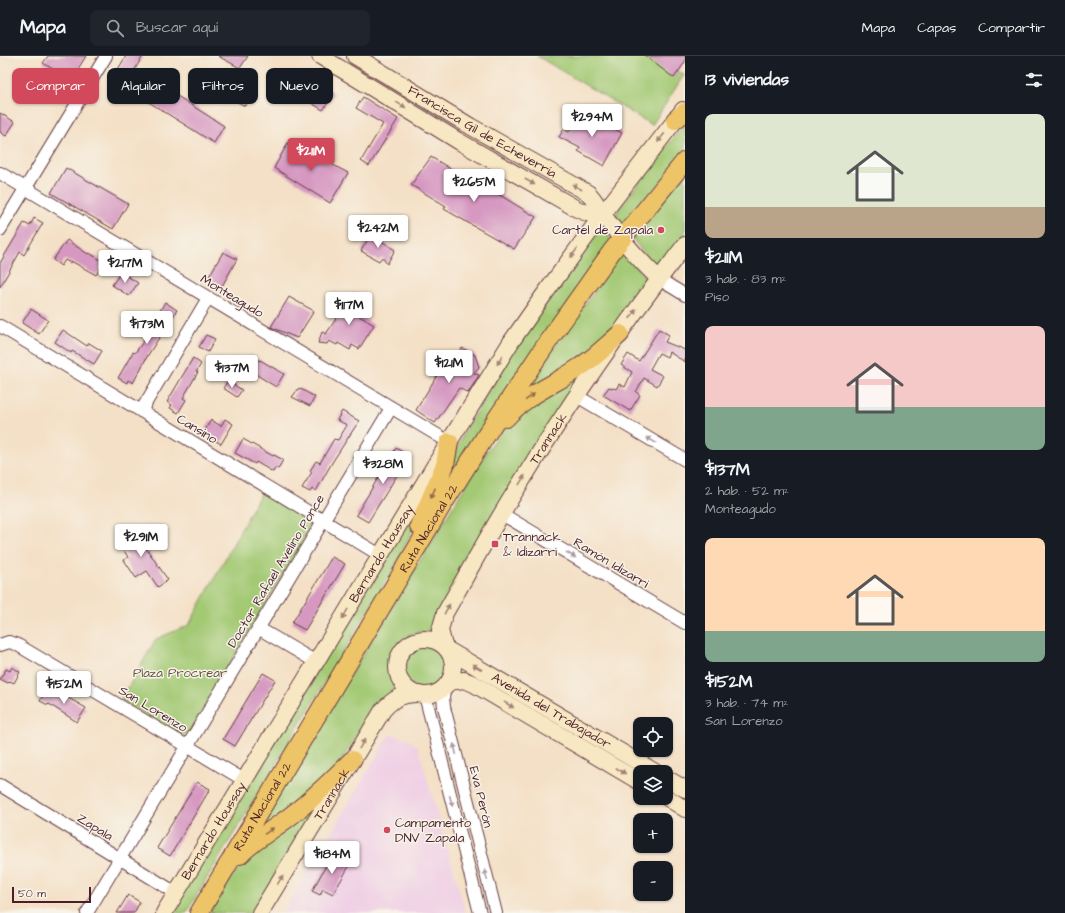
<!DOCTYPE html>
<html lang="es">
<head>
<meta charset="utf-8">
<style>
	:root { --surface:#171b24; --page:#20242c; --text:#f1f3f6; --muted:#9ea1a6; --line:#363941; --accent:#d1495b }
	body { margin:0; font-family:"Architects Daughter",sans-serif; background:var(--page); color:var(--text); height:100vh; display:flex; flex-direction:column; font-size:15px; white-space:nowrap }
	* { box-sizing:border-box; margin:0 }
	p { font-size:13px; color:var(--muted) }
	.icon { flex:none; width:22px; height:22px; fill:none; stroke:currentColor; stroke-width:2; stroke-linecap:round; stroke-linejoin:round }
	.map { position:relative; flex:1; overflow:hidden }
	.panel { display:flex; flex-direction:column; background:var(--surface); width:380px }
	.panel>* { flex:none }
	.guide { position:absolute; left:12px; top:12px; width:380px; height:36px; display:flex; gap:8px }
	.buttons { position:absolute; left:633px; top:661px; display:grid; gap:8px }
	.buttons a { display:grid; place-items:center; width:40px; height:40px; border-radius:8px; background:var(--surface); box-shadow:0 1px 3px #0004; font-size:20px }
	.scale { position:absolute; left:12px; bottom:10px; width:79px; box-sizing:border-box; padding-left:4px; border:2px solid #4a1f2b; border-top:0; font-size:11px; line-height:14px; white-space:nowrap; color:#4a1f2b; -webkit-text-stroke:3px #f7f3e8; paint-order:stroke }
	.price { position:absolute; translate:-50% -34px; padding:0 9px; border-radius:4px; background:#fff; color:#222; font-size:13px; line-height:26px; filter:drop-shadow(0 1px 2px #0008) }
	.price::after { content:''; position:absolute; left:50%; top:24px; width:12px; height:9px; margin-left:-6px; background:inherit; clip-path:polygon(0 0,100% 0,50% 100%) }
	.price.selected { background:var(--accent); color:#fff }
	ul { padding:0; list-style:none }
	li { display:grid; align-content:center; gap:8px; height:212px; padding:0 20px }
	li span { display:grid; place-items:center; height:124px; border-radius:8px; color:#555 }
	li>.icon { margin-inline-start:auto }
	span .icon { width:72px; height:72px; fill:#fffc; stroke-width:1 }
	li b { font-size:17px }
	h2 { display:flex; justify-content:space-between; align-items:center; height:48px; padding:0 20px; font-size:17px }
	.chip { padding:0 14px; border-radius:8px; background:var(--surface); box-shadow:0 1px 3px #0004; font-size:14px; line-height:36px }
	.chip.selected { background:var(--accent); color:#fff }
	header { display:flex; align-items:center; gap:24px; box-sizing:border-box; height:56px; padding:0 20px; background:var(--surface); border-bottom:1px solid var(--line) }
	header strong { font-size:19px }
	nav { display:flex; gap:22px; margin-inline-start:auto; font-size:14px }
	.search { width:280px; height:36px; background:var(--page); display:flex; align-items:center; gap:10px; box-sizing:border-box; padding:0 14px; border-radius:8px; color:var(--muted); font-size:15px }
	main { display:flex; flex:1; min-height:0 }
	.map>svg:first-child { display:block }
	.built { fill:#f0d0e5 }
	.green { fill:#a3c973; stroke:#76744f }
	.building { fill:#d698c1 }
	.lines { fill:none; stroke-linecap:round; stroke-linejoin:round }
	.street-casing { stroke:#643c42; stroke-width:14 }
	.secondary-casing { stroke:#643c42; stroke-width:18 }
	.primary-casing { stroke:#643c42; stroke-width:20 }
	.street { stroke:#fff; stroke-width:12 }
	.secondary { stroke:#f8e7c3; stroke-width:16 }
	.primary { stroke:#eec469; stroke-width:18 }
	.oneway { fill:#a18377 }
	.oneway2 { fill:#946947 }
	.oneway3 { fill:#ae9aa0 }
	.poi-dot { fill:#d1495b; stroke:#f7f3e8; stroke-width:1.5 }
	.labels { text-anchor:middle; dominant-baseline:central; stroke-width:3; stroke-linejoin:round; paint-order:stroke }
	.street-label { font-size:13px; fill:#4a1f2b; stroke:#f7f3e8 }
	.poi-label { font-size:13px; fill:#4a1f2b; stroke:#f7f3e8; text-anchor:start }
	.park-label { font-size:13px; fill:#655241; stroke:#f7f3e8 }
</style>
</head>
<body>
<header>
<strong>Mapa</strong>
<div class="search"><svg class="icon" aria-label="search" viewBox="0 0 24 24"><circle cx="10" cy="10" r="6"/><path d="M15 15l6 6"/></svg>Buscar aquí</div>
<nav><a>Mapa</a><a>Capas</a><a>Compartir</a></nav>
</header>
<main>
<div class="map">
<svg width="685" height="857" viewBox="0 0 685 857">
	<rect width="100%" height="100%" fill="#f7f3e8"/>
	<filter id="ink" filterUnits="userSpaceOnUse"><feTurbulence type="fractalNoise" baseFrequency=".025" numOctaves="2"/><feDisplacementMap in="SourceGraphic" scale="8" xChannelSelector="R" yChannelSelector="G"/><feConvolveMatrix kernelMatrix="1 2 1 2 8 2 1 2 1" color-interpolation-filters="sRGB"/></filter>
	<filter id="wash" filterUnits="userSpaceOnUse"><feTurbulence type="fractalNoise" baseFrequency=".012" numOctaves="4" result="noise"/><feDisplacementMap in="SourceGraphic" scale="16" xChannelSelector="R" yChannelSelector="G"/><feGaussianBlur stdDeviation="0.9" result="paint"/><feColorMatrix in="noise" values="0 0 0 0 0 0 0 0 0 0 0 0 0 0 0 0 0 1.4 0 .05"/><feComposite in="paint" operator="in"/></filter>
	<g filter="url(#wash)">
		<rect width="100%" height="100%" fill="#f4e0c6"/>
		<!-- built -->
		<polygon class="built" points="390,678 409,683 418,691 466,857 283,857"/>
		<!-- green -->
		<g class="green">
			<polygon points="537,0 655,0 684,19 652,69"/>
			<polygon points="685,67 685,98 623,169 617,165 616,160 618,154"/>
			<polygon points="685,114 685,183 663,208 655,208 651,206 635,186 633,181"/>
			<path d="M600,175C606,175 610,179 610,185L430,458L464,376L513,294L597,176Z"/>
			<path d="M623,195L644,219C645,225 643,229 640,234L600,288L515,347Z"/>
			<path d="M591,309L433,577C427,576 421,575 414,577C399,581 389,600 391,615C392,621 396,627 396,633L379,646L373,653L344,700L335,714L250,785L463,434L487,395L507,368Z"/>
			<polygon points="262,435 305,461 309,466 309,474 191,673 186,678 179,678 121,644 156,583 189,569"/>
			<polygon points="426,435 412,475 398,505 186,857 169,857"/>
			<circle cx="424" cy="611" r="22"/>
			<polygon points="328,735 253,857 210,857 231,822 252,798"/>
		</g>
		<g id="blocks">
			<!-- building -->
			<g class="building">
				<polygon points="48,0 86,0 71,24 43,7"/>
				<polygon points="126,0 143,0 135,13 224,70 214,87 112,23"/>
				<polygon points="218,0 248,0 240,12"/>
				<polygon points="645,0 685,0 685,6 674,22"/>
				<polygon points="319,28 334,37 323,54 308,45"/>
				<polygon points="237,33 251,40 245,50 232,43"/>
				<polygon points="363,41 398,63 369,110 361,105 383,68 356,52"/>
				<polygon points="582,54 622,77 604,110 578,95 580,92 559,81 564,73 569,76"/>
				<polygon points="0,57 15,66 6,80 0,76"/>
				<polygon points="289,85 348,117 330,147 274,112"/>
				<polygon points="431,101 464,121 465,118 536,161 514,193 444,153 446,150 411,129"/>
				<polygon points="66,112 128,148 113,173 51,137"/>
				<polygon points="34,162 43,167 24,199 20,196 0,231 0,207 24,167 30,170"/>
				<polygon points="371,178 395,194 387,208 382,201 379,205 361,195"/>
				<polygon points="67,184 88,198 89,197 104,206 96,219 71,205 70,207 65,204 61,210 53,204"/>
				<polygon points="223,196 237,203 221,232 207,224"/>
				<polygon points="121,216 138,227 129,240 112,229"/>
				<polygon points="353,237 365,244 356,258 374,269 359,293 352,289 350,294 338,287 337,289 329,285 327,288 318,287 322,276 326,278"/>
				<polygon points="289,241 314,255 297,282 271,271"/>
				<polygon points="165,246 177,254 148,299 133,327 128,324 127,327 118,322 133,296 135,297 160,262 157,260"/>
				<polygon points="31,253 48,264 39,278 22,267"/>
				<polygon points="659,273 669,279 665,286 685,294 685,306 669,296 667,301 659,297 650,313 663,320 657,330 644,322 636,336 640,339 630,355 603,339 609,331 616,333 619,328 625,331 632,316 621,309 628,298 639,305"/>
				<polygon points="63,274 87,290 89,287 102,295 94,308 72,295 71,297 55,286"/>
				<polygon points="206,279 215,283 208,296 199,291"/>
				<polygon points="462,292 475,299 479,311 474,317 479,319 468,337 459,332 435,367 416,354 449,300 457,302"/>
				<polygon points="250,300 260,305 260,304 284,318 276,331 249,314 247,318 238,313 244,302 248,304"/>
				<polygon points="193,302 201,308 196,316 198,316 183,342 186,344 178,357 170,352 172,349 167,346"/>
				<polygon points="228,325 242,334 237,341 223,332"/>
				<polygon points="299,332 315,341 310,350 292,341"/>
				<polygon points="342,355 359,365 333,405 316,435 312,433 310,436 302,432 312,416 310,415 316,405 320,407 334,383 338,384 347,369 337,364"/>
				<polygon points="225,363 233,368 221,388 203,377 211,364 221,370"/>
				<polygon points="243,383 273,400 274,399 283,404 278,413 276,411 273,416 256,406 255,408 235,397"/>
				<polygon points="396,392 409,400 368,466 356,459"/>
				<polygon points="133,473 168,524 158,531 147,515 136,522 124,504 128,501 117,484"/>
				<polygon points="332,501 345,508 305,574 292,567"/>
				<polygon points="12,611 20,616 14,627 10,625 8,627 0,623 6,613 10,615"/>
				<polygon points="263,617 275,624 235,690 223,683"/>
				<polygon points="51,632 86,652 77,666 49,648 48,649 40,645 44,637 47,639"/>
				<polygon points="197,726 210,733 170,800 157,792"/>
				<polygon points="333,797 351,807 333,838 323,833 320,839 312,835"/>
				<polygon points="128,839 140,846 134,857 117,857"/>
			</g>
		</g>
	</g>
	<g filter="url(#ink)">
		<use href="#blocks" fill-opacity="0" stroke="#643c42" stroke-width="1"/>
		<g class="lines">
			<!-- street casing -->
			<g class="street-casing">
				<g id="street">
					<polyline points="0,117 449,386"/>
					<polyline points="0,174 106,0"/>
					<polyline points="659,223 685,239"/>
					<polyline points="0,270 380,499"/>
					<polyline points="577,340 685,404"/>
					<polyline points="141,355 208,242"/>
					<polyline points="502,458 685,567"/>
					<polyline points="258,572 316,606"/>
					<polyline points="0,589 9,586 16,588 244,724"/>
					<polyline points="445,631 443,641 444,651 496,857"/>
					<polyline points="425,639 480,857"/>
					<polyline points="0,729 176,837"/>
					<polyline points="87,857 391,352"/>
				</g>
			</g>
			<!-- secondary casing -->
			<g class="secondary-casing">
				<g id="secondary">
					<polyline points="320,0 460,86 577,153 587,157 602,159"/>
					<path id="s1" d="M355,0L470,70L588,137C596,144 598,152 604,160C620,182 639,204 659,223"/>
					<circle cx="425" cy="611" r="28"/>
					<path id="s2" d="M444,590L440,574L445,557C469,515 492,472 518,431C569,348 625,267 685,189"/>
					<path id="s3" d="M448,594L655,716"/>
					<polyline points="449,626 464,624 474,628 640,726"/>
					<polyline points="666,722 685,733"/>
					<polyline points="666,741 685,753"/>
					<path id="s4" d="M164,857L449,386L511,286L541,243L602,159L683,54"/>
					<path id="s5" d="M260,857L383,654C393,643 403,637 419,638"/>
				</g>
			</g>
			<!-- primary casing -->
			<g class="primary-casing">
				<g id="primary">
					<polyline points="675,64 685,56"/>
					<path d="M506,362C527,338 554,329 580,311C594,302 607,289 620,278"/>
					<polyline points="419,470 445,409 449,386"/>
					<path d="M240,799C255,783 276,772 293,758C314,742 333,723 352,704"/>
					<path id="s6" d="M199,857L440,453L497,362L549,284L612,195L685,105"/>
				</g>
			</g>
			<!-- street -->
			<use href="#street" class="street"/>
			<!-- secondary -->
			<use href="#secondary" class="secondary"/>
			<!-- primary -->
			<use href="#primary" class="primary"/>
		</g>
		<!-- one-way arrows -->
		<defs><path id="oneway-solid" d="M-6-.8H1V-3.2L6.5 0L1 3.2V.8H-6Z"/></defs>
		<g class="oneway">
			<use href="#oneway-solid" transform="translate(401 49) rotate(31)"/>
			<use href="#oneway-solid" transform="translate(661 82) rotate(128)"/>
			<use href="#oneway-solid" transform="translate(530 126) rotate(30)"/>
			<use href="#oneway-solid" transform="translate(577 131) rotate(-150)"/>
			<use href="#oneway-solid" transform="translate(574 197) rotate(126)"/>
			<use href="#oneway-solid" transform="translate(633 258) rotate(-56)"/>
			<use href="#oneway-solid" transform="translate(500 304) rotate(122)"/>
			<use href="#oneway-solid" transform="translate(522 424) rotate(-58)"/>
			<use href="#oneway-solid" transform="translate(447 553) rotate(-61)"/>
			<use href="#oneway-solid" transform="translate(345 558) rotate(121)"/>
			<use href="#oneway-solid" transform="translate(477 611) rotate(-150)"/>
			<use href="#oneway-solid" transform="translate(509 649) rotate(31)"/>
			<use href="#oneway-solid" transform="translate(362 688) rotate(-59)"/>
			<use href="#oneway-solid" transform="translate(621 715) rotate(31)"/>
			<use href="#oneway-solid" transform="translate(280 824) rotate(-59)"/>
		</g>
		<g class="oneway2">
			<use href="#oneway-solid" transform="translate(530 341) rotate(-36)"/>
			<use href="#oneway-solid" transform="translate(433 437) rotate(113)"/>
			<use href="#oneway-solid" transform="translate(269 775) rotate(-34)"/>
		</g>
		<g class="oneway3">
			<use href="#oneway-solid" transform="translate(651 384) rotate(-149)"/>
			<use href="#oneway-solid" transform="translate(571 499) rotate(31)"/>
			<use href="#oneway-solid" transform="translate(455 693) rotate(-104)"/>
			<use href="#oneway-solid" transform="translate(451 745) rotate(76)"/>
			<use href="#oneway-solid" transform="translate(486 819) rotate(-104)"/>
		</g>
	</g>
	<!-- markers -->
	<g class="poi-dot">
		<circle cx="661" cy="174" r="4"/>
		<rect x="491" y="484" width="8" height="8" rx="2"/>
		<circle cx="387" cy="774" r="4"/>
	</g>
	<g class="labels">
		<!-- street labels -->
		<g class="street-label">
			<text stroke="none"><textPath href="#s1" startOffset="148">Francisca Gil de Echeverría</textPath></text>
			<text transform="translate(232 240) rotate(31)">Monteagudo</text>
			<text transform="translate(197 373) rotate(31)">Cansino</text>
			<text stroke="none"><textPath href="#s2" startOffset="237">Trannack</textPath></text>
			<text stroke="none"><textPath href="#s6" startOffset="448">Ruta Nacional 22</textPath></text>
			<text stroke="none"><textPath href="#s4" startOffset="420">Bernardo Houssay</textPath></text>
			<text transform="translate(611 507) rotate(31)">Ramón Idizarri</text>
			<text transform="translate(276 515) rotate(-59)">Doctor Rafael Avelino Ponce</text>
			<text transform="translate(153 653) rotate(31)">San Lorenzo</text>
			<text stroke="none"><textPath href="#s3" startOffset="120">Avenida del Trabajador</textPath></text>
			<text stroke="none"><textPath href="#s5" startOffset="139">Trannack</textPath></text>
			<text transform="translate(481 741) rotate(76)">Eva Perón</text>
			<text stroke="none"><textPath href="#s6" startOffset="124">Ruta Nacional 22</textPath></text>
			<text transform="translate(95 771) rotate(32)">Zapala</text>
			<text stroke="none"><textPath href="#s4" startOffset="96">Bernardo Houssay</textPath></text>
		</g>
		<!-- poi labels -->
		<g class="poi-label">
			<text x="653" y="174" text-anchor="end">Cartel de Zapala</text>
			<text x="503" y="481">Trannack<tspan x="503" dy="15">&amp; Idizarri</tspan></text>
			<text x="395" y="767">Campamento<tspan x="395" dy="15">DNV Zapala</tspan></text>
		</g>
		<!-- park labels -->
		<g class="park-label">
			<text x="180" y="617">Plaza Procrear</text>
		</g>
	</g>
</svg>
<div class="buttons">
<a><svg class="icon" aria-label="locate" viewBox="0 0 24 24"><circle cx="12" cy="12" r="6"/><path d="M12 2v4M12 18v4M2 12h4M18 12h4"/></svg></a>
<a><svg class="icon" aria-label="layers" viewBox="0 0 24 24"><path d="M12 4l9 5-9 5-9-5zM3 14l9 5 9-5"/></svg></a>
<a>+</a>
<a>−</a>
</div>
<div class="scale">50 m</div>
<b class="price" style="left:592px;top:82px">$294M</b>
<b class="price selected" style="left:311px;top:116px">$211M</b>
<b class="price" style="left:474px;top:147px">$265M</b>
<b class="price" style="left:378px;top:193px">$242M</b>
<b class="price" style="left:125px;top:228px">$217M</b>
<b class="price" style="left:349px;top:270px">$117M</b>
<b class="price" style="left:147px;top:289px">$173M</b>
<b class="price" style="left:449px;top:328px">$121M</b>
<b class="price" style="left:232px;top:333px">$137M</b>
<b class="price" style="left:383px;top:429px">$328M</b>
<b class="price" style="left:141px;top:502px">$291M</b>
<b class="price" style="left:64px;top:649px">$152M</b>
<b class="price" style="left:332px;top:819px">$184M</b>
<div class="guide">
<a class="chip selected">Comprar</a>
<a class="chip">Alquilar</a>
<a class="chip">Filtros</a>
<a class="chip">Nuevo</a>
</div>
</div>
<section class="panel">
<h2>13 viviendas<svg class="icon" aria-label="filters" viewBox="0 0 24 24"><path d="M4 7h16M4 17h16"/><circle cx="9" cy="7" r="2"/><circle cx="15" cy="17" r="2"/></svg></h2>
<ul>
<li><span style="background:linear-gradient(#dfe7d0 75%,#b9a48a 0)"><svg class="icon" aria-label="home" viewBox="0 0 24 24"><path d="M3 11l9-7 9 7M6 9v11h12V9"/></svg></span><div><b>$211M</b><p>3 hab. · 83 m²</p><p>Piso</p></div></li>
<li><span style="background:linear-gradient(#f6c9c9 65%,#7fa58c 0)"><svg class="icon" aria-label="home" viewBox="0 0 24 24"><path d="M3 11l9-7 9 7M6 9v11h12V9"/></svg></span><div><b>$137M</b><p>2 hab. · 52 m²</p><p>Monteagudo</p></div></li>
<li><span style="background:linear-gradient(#ffd9b3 75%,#7fa58c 0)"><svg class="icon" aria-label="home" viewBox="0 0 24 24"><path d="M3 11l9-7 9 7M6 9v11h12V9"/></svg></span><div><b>$152M</b><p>3 hab. · 74 m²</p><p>San Lorenzo</p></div></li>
</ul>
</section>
</main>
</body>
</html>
